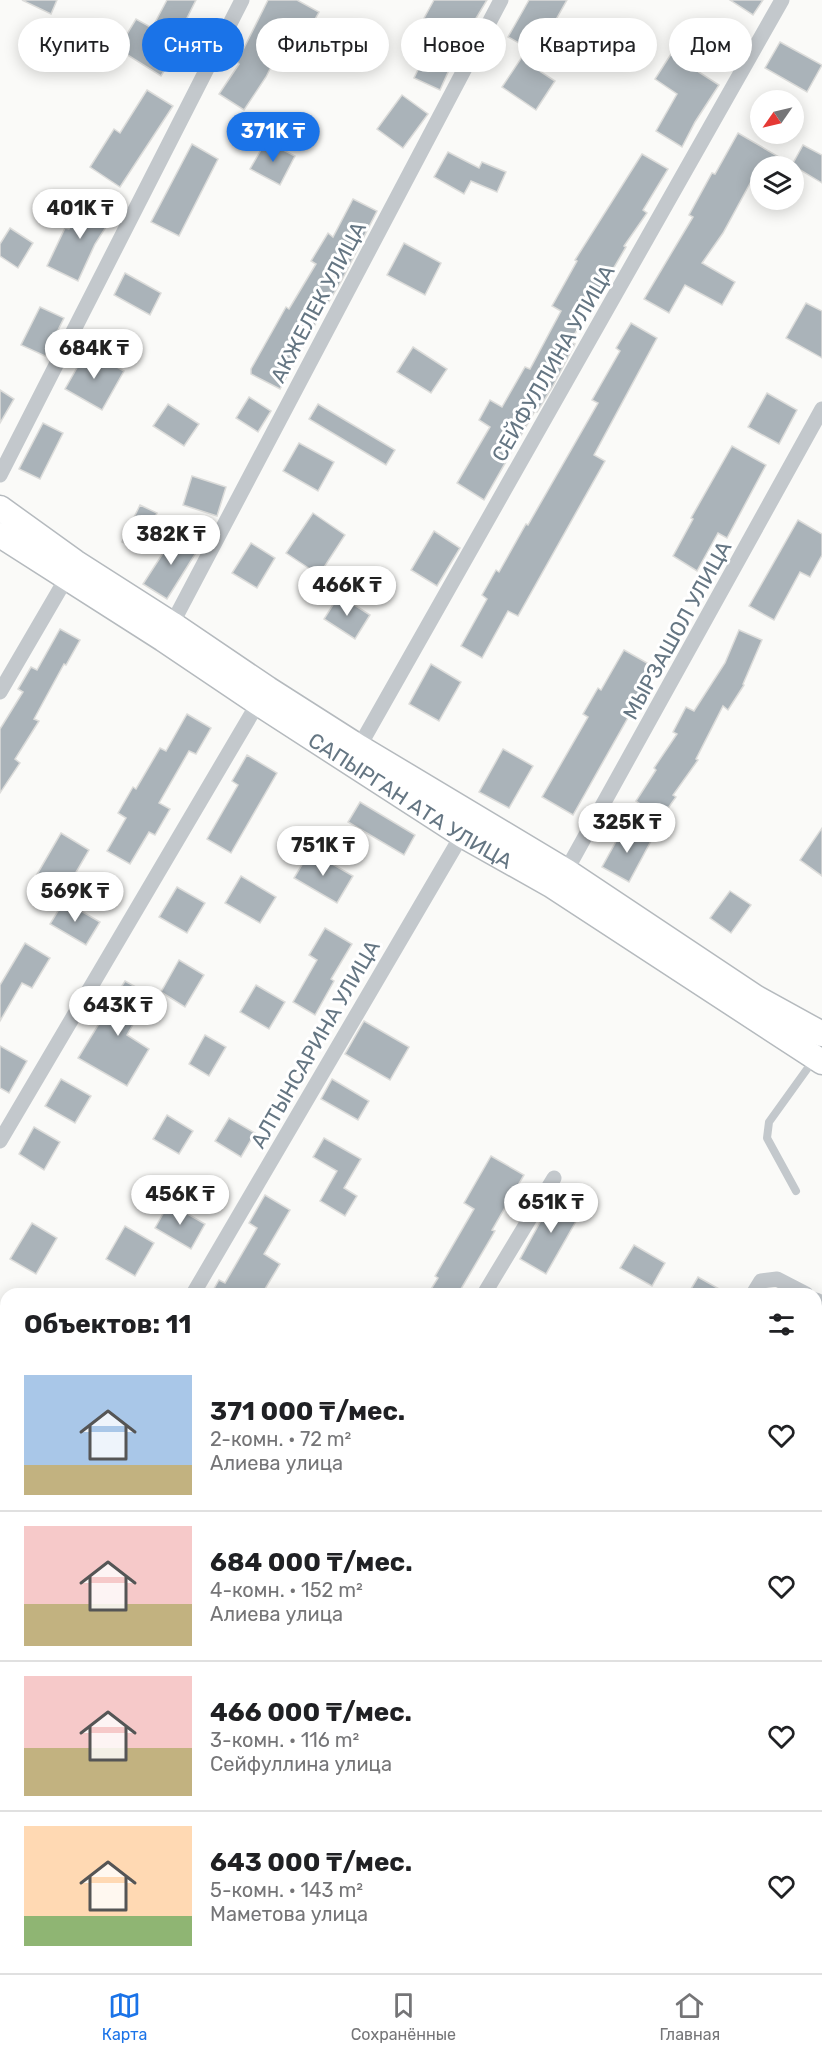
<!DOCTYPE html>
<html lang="ru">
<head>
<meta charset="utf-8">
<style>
	:root { --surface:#fff; --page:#f2f2f2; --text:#202124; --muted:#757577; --line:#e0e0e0; --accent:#1a73e8 }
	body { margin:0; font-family:Rubik,sans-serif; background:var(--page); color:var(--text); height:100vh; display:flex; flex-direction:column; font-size:22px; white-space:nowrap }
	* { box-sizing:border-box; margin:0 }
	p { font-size:20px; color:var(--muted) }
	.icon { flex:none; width:33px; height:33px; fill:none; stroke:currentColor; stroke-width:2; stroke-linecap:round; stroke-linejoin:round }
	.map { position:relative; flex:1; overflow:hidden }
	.details { position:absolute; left:0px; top:1288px; width:822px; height:686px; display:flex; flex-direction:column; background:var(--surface); border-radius:18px 18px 0 0; box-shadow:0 3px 15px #0003 }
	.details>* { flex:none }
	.banner { position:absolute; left:18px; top:18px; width:786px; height:54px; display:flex; gap:12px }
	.needle { width:39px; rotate:236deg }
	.tools { position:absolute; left:750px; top:90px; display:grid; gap:12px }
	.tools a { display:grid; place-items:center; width:54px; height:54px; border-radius:50%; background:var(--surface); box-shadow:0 3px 15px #0003; font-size:30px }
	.price { position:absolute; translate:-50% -51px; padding:0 14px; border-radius:21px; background:#fff; color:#222; font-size:20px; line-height:39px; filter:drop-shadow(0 2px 3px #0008) }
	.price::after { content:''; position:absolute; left:50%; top:36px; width:18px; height:14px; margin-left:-9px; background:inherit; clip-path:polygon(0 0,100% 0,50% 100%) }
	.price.on { background:var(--accent); color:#fff }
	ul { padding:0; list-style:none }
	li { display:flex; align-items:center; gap:18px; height:150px; padding:0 24px }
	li+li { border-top:2px solid var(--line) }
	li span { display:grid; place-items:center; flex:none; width:168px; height:120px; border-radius:0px; color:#555 }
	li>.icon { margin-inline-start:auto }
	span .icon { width:72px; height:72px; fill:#fffc; stroke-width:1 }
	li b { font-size:26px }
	h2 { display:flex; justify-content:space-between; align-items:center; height:72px; padding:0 24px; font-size:26px }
	.chip { padding:0 21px; border-radius:27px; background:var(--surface); box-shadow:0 3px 15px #0003; font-size:21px; line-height:54px }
	.chip.on { background:var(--accent); color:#fff }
	.menu { display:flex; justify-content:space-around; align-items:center; height:84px; border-top:2px solid var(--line); background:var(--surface); font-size:16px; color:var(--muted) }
	.menu a { display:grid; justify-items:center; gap:3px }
	.menu .on { color:var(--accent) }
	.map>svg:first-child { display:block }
	.green { fill:#dadfd7 }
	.building { fill:#aab3b9; stroke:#dcdcda; stroke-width:1.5 }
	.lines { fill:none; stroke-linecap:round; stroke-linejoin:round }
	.primary-casing { stroke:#b5babe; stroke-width:27 }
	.trunk-casing { stroke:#b4b9bd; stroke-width:28 }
	.service { stroke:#c3c8cc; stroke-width:8 }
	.minor { stroke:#c3c8cc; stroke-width:15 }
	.primary { stroke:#fff; stroke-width:24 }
	.trunk { stroke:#fff; stroke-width:26 }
	.labels { text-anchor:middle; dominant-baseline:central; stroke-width:6; stroke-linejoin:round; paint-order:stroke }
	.street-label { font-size:21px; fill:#657683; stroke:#fff }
</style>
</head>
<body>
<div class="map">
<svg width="822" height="1973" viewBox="0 0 822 1973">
	<rect width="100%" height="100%" fill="#fafaf8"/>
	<!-- green -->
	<polygon class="green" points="679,1968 684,1968 747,1973 678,1973"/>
	<!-- building -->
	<g class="building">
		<polygon points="22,0 57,0 51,14"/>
		<polygon points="167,0 196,0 175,42 180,45 161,76 118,49 136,19 152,28"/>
		<polygon points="268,0 297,0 319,12 304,39 289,30 266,77 244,110 219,94 239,64 237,62"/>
		<polygon points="434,0 487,0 472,25 462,19 439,65 449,70 440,90 414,78 432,41 416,33"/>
		<polygon points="529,0 567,0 553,25 564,30 541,72 555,81 536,110 502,87 528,48 508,37"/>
		<polygon points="730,0 763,0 753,15"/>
		<polygon points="780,42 822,65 807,92 765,68"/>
		<polygon points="671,54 719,85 695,122 682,147 656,131 677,94 655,79"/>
		<polygon points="147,90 173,106 120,187 90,167 114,129 120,133"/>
		<polygon points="402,95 428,114 403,148 377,129"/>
		<polygon points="738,133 779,157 774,166 760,166 760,182 753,178 723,233 702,263 735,282 722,305 685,285 669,313 644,299 693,217 689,215 712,173 715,174"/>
		<polygon points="266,141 295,156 280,185 250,169"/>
		<polygon points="192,144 218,159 179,236 151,222"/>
		<polygon points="803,145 822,155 822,183 792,165"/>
		<polygon points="448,152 479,168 482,162 506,172 497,192 471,181 464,194 434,177"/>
		<polygon points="642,154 668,169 643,210 647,213 624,246 626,247 570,342 575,344 553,386 537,412 535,411 484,500 457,483 490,427 479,420 490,400 502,407 525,367 530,369 561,311 552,306 577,261 575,260"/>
		<polygon points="89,197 115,213 95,244 78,281 47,266 65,228 69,229"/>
		<polygon points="353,199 377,211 342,280 316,323 280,389 251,374 251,369 286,307 289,309 316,264 311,261 328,233 333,237"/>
		<polygon points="10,228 33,243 18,268 0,256 0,244"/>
		<polygon points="404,243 441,263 425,295 387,275"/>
		<polygon points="125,273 161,293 150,315 114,295"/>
		<polygon points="806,303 822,311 822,358 786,338"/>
		<polygon points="40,307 64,318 45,356 21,345"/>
		<polygon points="631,323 657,338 594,455 605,461 518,616 508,611 482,658 461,646 487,599 482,595 496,570 499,572 526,524 528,525 598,403 592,400 620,351 616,348"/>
		<polygon points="413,347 447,369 431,393 397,372"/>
		<polygon points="87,350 124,371 102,410 65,389"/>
		<polygon points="0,390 14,399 0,423"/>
		<polygon points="767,393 797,410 779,444 748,427"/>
		<polygon points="249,397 271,411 258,432 236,418"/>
		<polygon points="168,404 199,424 184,446 153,426"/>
		<polygon points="318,404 395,450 386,465 309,419"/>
		<polygon points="43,423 63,433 40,479 19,469"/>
		<polygon points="299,443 334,462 318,491 283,471"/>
		<polygon points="732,446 766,465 727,538 718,533 697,571 673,556 693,519 691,518"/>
		<polygon points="192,476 226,487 217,516 183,505"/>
		<polygon points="140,505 157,513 139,550 122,542"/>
		<polygon points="313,513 345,535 319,575 286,553"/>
		<polygon points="798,520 822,534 822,555 810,577 800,572 774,620 749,606"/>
		<polygon points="434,531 460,548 437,586 411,570"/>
		<polygon points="176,533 199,548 167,599 143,584"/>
		<polygon points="251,543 275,558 257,588 232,573"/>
		<polygon points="339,595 370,615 355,639 324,619"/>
		<polygon points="60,629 80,640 66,665 64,664 34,719 39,721 15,759 20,763 0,793 0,729 23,692 18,689 31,667 37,670"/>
		<polygon points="739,630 762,640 743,684 744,685 728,710 723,706 696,759 698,760 673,795 676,797 661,818 636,801 656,770 654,768 677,734 673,732 686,707 694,711 725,663"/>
		<polygon points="624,650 656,668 573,815 542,797 588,717 583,714 598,688 601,690"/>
		<polygon points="431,664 461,682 439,721 409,704"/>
		<polygon points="187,714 211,728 196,754 189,751 159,803 170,809 155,835 149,832 130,864 107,851 126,818 118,813 133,787 136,789 160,748 166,751"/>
		<polygon points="503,749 533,766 509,808 479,792"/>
		<polygon points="247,755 277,773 231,853 207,839 238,785 232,781"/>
		<polygon points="360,802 415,835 404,855 348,822"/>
		<polygon points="624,827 651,841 629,882 602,867"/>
		<polygon points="822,828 822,876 800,860"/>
		<polygon points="61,833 89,850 64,893 36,876"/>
		<polygon points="310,851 353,876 337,903 294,878"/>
		<polygon points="241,876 276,897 260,923 225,903"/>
		<polygon points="177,887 205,903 187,933 159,917"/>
		<polygon points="730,891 751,905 731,933 710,918"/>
		<polygon points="64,901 100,922 86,945 50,924"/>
		<polygon points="325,928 352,944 331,979 334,981 315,1015 293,1002 317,960 309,955"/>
		<polygon points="25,943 50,958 32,988 22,983 0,1021 0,985"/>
		<polygon points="179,960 204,975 185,1007 161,992"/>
		<polygon points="125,981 150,995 127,1035 149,1049 127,1086 78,1058"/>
		<polygon points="256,985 285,1002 269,1029 240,1012"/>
		<polygon points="364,1021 409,1047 390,1080 345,1054"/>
		<polygon points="205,1035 226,1047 209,1076 189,1064"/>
		<polygon points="0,1046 27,1061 9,1093 0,1088"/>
		<polygon points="61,1079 91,1096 75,1123 45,1106"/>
		<polygon points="332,1079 369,1101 358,1120 321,1099"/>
		<polygon points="167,1115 193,1131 179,1154 153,1139"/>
		<polygon points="229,1118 255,1133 241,1157 215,1141"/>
		<polygon points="34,1127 60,1142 44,1170 19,1154"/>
		<polygon points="324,1138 361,1159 344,1188 357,1196 345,1216 320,1201 337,1171 313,1157"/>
		<polygon points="491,1156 524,1175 492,1230 495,1231 458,1294 428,1294 438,1278 435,1276 474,1209 464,1203"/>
		<polygon points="556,1193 583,1209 546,1274 520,1259"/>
		<polygon points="265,1195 290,1210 264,1254 280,1264 262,1294 211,1294 219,1280 225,1283 257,1228 249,1223"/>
		<polygon points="169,1203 205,1224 191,1249 155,1228"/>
		<polygon points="32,1223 57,1238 36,1274 10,1259"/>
		<polygon points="125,1226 154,1243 135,1276 106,1259"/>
		<polygon points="634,1245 665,1263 652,1286 620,1268"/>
		<polygon points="698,1277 728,1294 688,1294"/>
	</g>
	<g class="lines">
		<!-- primary casing -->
		<g class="primary-casing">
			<g id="primary">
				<polyline points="0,508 75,562 172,624 268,689 359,747 566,871 755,997 822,1034"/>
				<path id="s1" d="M0,535L163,639L258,703L462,835L551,885L822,1062"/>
			</g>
		</g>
		<!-- trunk casing -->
		<g class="trunk-casing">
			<g id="trunk">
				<polyline points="816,1442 822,1436"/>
				<polyline points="816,1463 822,1461"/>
				<polyline points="290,1973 295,1968"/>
			</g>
		</g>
		<!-- service -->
		<g class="service">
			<polyline points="796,1191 767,1138 769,1122 810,1065"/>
			<polyline points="663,1973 664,1968"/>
		</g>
		<!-- minor -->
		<g class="minor">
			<polyline points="0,475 242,0"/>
			<polyline points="172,624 501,0"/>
			<polyline points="0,692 67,577"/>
			<polyline points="359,747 782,0"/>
			<polyline points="566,871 822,409"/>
			<polyline points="0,1141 258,703"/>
			<polyline points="193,1294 466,828"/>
			<polyline points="484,1294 554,1178"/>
			<polyline points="753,1294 761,1281 777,1279 806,1294"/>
			<polyline points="816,1300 822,1303"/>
			<polyline points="0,1395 6,1398"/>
			<polyline points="0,1626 6,1615"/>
			<polyline points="77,1973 80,1968"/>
		</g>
		<!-- primary -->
		<use href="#primary" class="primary"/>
		<!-- trunk -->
		<use href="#trunk" class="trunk"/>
	</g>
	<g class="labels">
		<!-- street labels -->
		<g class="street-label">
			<text transform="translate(318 302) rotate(-62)">АКЖЕЛЕК УЛИЦА</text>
			<text transform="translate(553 363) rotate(-60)">СЕЙФУЛЛИНА УЛИЦА</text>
			<text transform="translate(677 630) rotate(-61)">МЫРЗАШОЛ УЛИЦА</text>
			<text stroke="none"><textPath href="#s1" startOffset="489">САПЫРГАН АТА УЛИЦА</textPath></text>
			<text transform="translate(315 1044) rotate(-60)">АЛТЫНСАРИНА УЛИЦА</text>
		</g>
	</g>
</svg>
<div class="tools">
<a><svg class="needle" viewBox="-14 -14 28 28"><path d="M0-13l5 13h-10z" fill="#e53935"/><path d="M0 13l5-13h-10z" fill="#757577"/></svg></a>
<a><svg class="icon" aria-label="layers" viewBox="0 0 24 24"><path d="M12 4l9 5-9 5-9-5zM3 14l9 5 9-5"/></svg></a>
</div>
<b class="price on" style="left:273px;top:163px">371K ₸</b>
<b class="price" style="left:80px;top:240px">401K ₸</b>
<b class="price" style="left:94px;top:380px">684K ₸</b>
<b class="price" style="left:171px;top:566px">382K ₸</b>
<b class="price" style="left:347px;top:617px">466K ₸</b>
<b class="price" style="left:627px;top:854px">325K ₸</b>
<b class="price" style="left:323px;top:877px">751K ₸</b>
<b class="price" style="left:75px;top:923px">569K ₸</b>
<b class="price" style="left:118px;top:1037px">643K ₸</b>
<b class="price" style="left:180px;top:1226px">456K ₸</b>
<b class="price" style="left:551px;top:1234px">651K ₸</b>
<div class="banner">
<a class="chip">Купить</a>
<a class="chip on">Снять</a>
<a class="chip">Фильтры</a>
<a class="chip">Новое</a>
<a class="chip">Квартира</a>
<a class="chip">Дом</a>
</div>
<section class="details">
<h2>Объектов: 11<svg class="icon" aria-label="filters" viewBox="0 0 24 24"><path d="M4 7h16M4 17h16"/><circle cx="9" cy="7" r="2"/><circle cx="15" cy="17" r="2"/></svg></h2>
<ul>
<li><span style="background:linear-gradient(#a9c7e8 75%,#c2b280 0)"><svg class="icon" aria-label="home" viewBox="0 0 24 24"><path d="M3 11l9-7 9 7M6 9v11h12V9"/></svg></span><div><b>371 000 ₸/мес.</b><p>2-комн. · 72 m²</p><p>Алиева улица</p></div><svg class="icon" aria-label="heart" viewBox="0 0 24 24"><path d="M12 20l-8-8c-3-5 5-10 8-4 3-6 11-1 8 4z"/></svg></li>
<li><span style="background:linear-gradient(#f6c9c9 65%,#c2b280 0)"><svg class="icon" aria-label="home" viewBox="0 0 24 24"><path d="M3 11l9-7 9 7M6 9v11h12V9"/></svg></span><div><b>684 000 ₸/мес.</b><p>4-комн. · 152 m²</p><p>Алиева улица</p></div><svg class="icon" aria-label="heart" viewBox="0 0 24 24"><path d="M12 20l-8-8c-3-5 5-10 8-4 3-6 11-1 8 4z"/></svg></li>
<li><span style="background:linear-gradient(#f6c9c9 60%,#c2b280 0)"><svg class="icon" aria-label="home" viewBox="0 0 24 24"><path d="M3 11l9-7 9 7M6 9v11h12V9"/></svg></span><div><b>466 000 ₸/мес.</b><p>3-комн. · 116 m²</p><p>Сейфуллина улица</p></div><svg class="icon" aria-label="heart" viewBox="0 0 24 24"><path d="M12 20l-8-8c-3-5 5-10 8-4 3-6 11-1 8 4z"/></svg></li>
<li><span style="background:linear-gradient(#ffd9b3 75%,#8fb573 0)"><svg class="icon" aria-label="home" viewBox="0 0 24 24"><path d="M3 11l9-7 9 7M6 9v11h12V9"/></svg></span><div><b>643 000 ₸/мес.</b><p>5-комн. · 143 m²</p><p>Маметова улица</p></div><svg class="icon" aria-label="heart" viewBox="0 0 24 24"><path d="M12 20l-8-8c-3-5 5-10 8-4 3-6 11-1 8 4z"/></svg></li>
</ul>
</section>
</div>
<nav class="menu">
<a class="on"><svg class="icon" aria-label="map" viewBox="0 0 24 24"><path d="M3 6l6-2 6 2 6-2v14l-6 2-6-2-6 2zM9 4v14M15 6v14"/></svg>Карта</a>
<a><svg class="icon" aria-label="saved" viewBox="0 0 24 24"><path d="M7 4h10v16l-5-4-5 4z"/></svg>Сохранённые</a>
<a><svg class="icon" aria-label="home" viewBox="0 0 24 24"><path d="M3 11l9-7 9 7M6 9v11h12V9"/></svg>Главная</a>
</nav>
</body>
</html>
